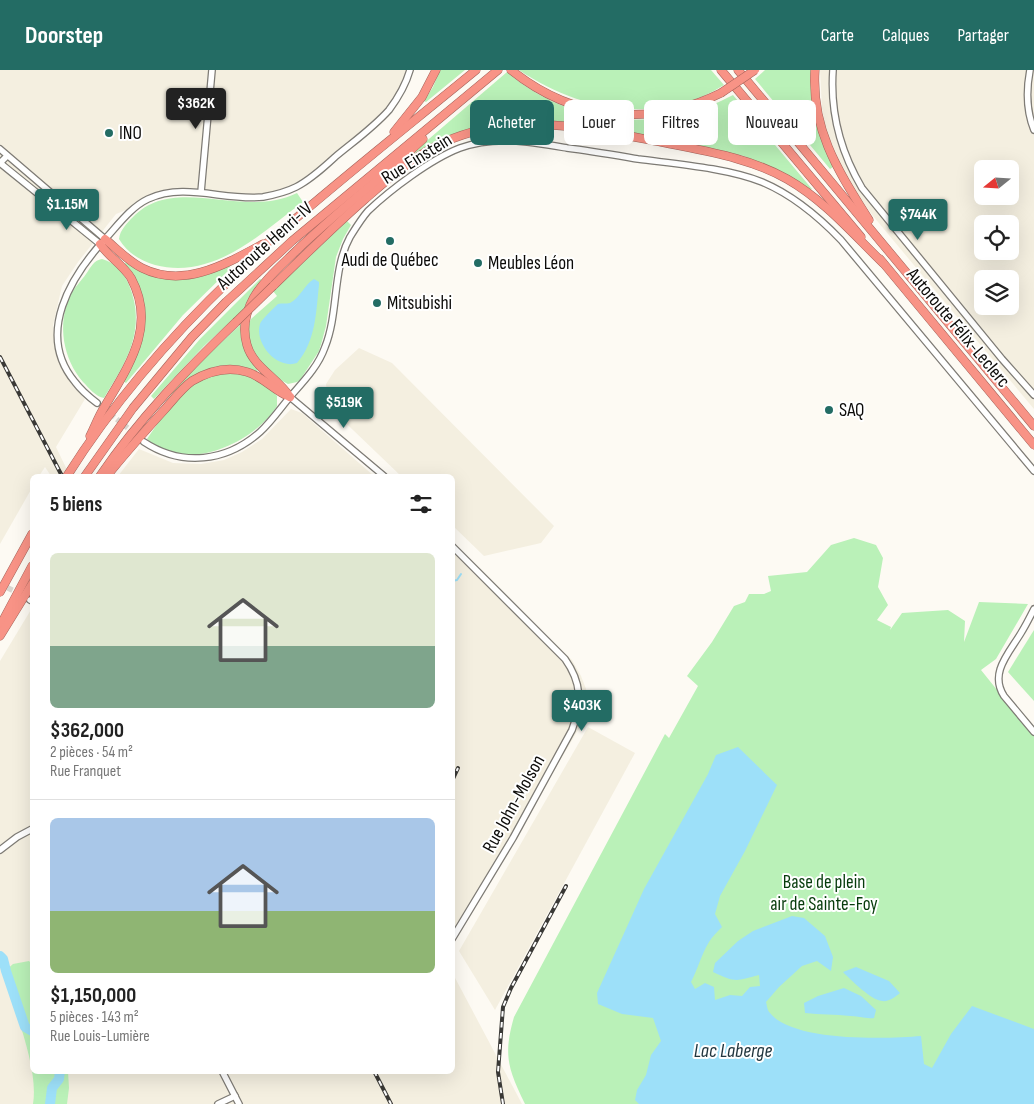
<!DOCTYPE html>
<html lang="fr">
<head>
<meta charset="utf-8">
<style>
	:root { --surface:#fff; --page:#f6f6f6; --text:#222; --muted:#767676; --line:#e0e0e0; --accent:#236c64 }
	body { margin:0; font-family:"Sofia Sans Condensed",sans-serif; background:var(--page); color:var(--text); height:100vh; display:flex; flex-direction:column; font-size:19px; white-space:nowrap }
	* { box-sizing:border-box; margin:0 }
	p { font-size:16px; color:var(--muted) }
	.icon { flex:none; width:28px; height:28px; fill:none; stroke:currentColor; stroke-width:2; stroke-linecap:round; stroke-linejoin:round }
	.map { position:relative; flex:1; overflow:hidden }
	.side { position:absolute; left:30px; top:404px; width:425px; height:600px; display:flex; flex-direction:column; background:var(--surface); border-radius:8px; box-shadow:0 5px 20px #0002 }
	.side>* { flex:none }
	.banner { position:absolute; left:470px; top:30px; width:475px; height:45px; display:flex; gap:10px }
	.needle { width:32px; rotate:252deg }
	.fabs { position:absolute; left:974px; top:90px; display:grid; gap:10px }
	.fabs a { display:grid; place-items:center; width:45px; height:45px; border-radius:8px; background:var(--surface); box-shadow:0 5px 20px #0002; font-size:25px }
	.price { position:absolute; translate:-50% -42px; padding:0 11px; border-radius:5px; background:var(--accent); color:#fff; font-size:16px; line-height:32px; filter:drop-shadow(0 1px 2px #0008) }
	.price::after { content:''; position:absolute; left:50%; top:30px; width:15px; height:11px; margin-left:-8px; background:inherit; clip-path:polygon(0 0,100% 0,50% 100%) }
	.price.on { background:#222; color:#fff }
	ul { padding:0; list-style:none }
	li { display:grid; align-content:center; gap:10px; height:265px; padding:0 20px }
	li+li { border-top:1px solid var(--line) }
	li span { display:grid; place-items:center; height:155px; border-radius:8px; color:#555 }
	li>.icon { margin-inline-start:auto }
	span .icon { width:90px; height:90px; fill:#fffc; stroke-width:1 }
	li b { font-size:21px }
	h2 { display:flex; justify-content:space-between; align-items:center; height:60px; padding:0 20px; font-size:21px }
	.chip { padding:0 18px; border-radius:8px; background:var(--surface); box-shadow:0 5px 20px #0002; font-size:18px; line-height:45px }
	.chip.on { background:var(--accent); color:#fff }
	header { display:flex; align-items:center; gap:30px; box-sizing:border-box; height:70px; padding:0 25px; background:var(--accent); color:#fff }
	header strong { font-size:24px }
	nav { display:flex; gap:28px; margin-inline-start:auto; font-size:18px }
	.map>svg:first-child { display:block }
	.built { fill:#f4efe0; fill-rule:evenodd }
	.green { fill:#baf1b8 }
	.water { fill:#9de0f9 }
	.lines { fill:none; stroke-linecap:round; stroke-linejoin:round }
	.stream { stroke:#9de0f9; stroke-width:2 }
	.river { stroke:#9de0f9; stroke-width:10 }
	.minor-tunnel { stroke:#d9d6d0; stroke-width:5.5; stroke-dasharray:5.5 3; stroke-linecap:butt }
	.minor-casing { stroke:#7e7b75; stroke-width:8 }
	.highway-casing { stroke:#a5635a; stroke-width:9 }
	.minor { stroke:#fff; stroke-width:5.5 }
	.highway { stroke:#f89386; stroke-width:8 }
	.rail-casing { stroke:#3a3936; stroke-width:4 }
	.rail { stroke:#fff; stroke-width:2; stroke-dasharray:5.5; stroke-linecap:butt }
	.highway-bridge-casing { stroke:#a5635a; stroke-width:9; stroke-linecap:butt }
	.highway-bridge { stroke:#f89386; stroke-width:8 }
	.poi-dot { fill:#236c64; stroke:#fff; stroke-width:2 }
	.labels { text-anchor:middle; dominant-baseline:central; stroke-width:4; stroke-linejoin:round; paint-order:stroke }
	.poi-label { font-size:19px; fill:#0c0b09; stroke:#fff; text-anchor:start }
	.street-label { font-size:19px; fill:#0c0b09; stroke:#fff }
	.park-label { font-size:19px; fill:#073c0c; stroke:#fff }
	.water-label { font-size:20px; font-style:italic; fill:#21363f; stroke:#fff }
</style>
</head>
<body>
<header>
<strong>Doorstep</strong>
<nav><a>Carte</a><a>Calques</a><a>Partager</a></nav>
</header>
<div class="map">
<svg width="1034" height="1034" viewBox="0 0 1034 1034">
	<rect width="100%" height="100%" fill="#fdfaf3"/>
	<!-- built -->
	<g class="built">
		<polygon points="0,0 410,0 389,39 297,117 264,126 173,122 116,144 78,192 62,216 53,255 55,274 59,291 68,308 85,329 56,377 70,406 51,406 45,397 39,406 32,406 32,418 0,474"/>
		<path d="M820,0H1034V339L873,146L853,118L844,102L827,64L822,38ZM982,99H1010V126H982ZM982,154H1010V181H982ZM982,209H1010V236H982Z"/>
		<polygon points="359,278 392,293 554,456 541,473 484,486 453,456 452,406 401,406 329,337 326,314 335,300"/>
		<polygon points="291,339 302,343 374,406 118,406 139,379 173,393 201,394 224,390 242,382 262,369"/>
		<polygon points="453,479 572,590 581,606 586,619 587,637 584,650 453,871"/>
		<polygon points="32,538 32,1001 452,1001 453,904 522,1034 0,1034 0,591"/>
		<polygon points="588,657 635,683 495,940 459,881"/>
	</g>
	<!-- green -->
	<g class="green">
		<polygon points="440,0 465,0 426,32 424,31 433,17"/>
		<path d="M519,0H711L724,15C659,56 579,41 519,0Z"/>
		<path d="M765,0H811C809,34 818,66 833,97L830,99L755,9Z"/>
		<path d="M507,2C569,56 660,65 733,25L812,119L810,120L783,103L744,86L578,54L527,49L495,52L466,60L447,67L409,86Z"/>
		<path d="M297,123L303,132C260,164 214,210 155,195C141,191 127,183 119,169C120,160 127,153 133,147C175,103 243,150 297,123Z"/>
		<path d="M347,151L351,155L343,169L336,187L326,256L322,271L319,281L300,310L297,312L288,314C269,305 238,272 251,249L277,226L273,221Z"/>
		<path d="M102,189C116,193 124,203 129,215C147,259 127,291 104,328C96,327 89,318 83,312C63,289 57,254 70,226C74,218 81,211 86,204C91,197 94,190 102,189Z"/>
		<path d="M126,192C162,217 191,210 229,195L231,198L183,245L126,313L123,311L144,253L124,195Z"/>
		<polygon points="260,209 262,210 246,237 204,276 154,329 151,326 200,269"/>
		<path d="M242,253C241,271 245,285 258,298L257,302C218,285 193,303 166,330L165,329L210,283Z"/>
		<path d="M233,302C249,306 266,311 277,326V336C254,373 184,405 147,369C162,347 186,311 213,304C219,303 227,303 233,302Z"/>
		<path d="M854,468L876,475L883,488L878,517L888,535L877,550L891,557L890,560L902,543L948,540L965,551L964,572L979,532L1028,534L996,589L981,600L1034,666V1034H525C508,999 503,985 514,947L665,664L669,668L698,616L687,606L712,572L734,536L745,532L749,524H764L771,521L768,506L807,502L831,475Z"/>
		<polygon points="1034,560 1034,631 1008,602"/>
		<path d="M29,891L32,894V1001H68L69,1018L67,1034H33C39,998 14,939 3,903L13,894Z"/>
	</g>
	<!-- water -->
	<g class="water">
		<path d="M314,209L319,212V215C316,242 316,271 297,293C277,300 254,273 260,254C261,250 274,238 278,234C282,233 286,234 290,233C300,228 304,215 314,209Z"/>
		<path d="M738,677L777,715L745,781L720,826L715,844L722,857C717,862 712,867 709,872C701,885 698,899 691,912L695,919L705,913L714,917L715,930L730,925L742,926L750,917L760,916L759,905C736,911 736,913 713,902L715,893L738,871L753,861L792,846L804,848L825,866L833,887L831,901L817,891L802,896L779,917L766,932C767,935 767,940 770,943C793,972 886,969 921,966L924,994L932,998L951,964L972,936L1034,959V1034H639L635,1030L637,1020L646,1005L651,985L661,971L653,948L622,944L598,934L597,923L644,819L708,704L716,685Z"/>
		<path d="M856,897L889,911L900,923C895,927 889,932 882,931C871,930 851,910 843,902Z"/>
		<path d="M844,918L861,926L876,940L874,948C865,949 858,946 850,946C835,944 820,945 805,943L804,933L818,926Z"/>
	</g>
	<g class="lines">
		<!-- stream -->
		<polyline class="stream" points="452,511 457,510 461,504"/>
		<!-- river -->
		<g class="river">
			<polyline points="0,886 3,889 6,901 25,957 32,961"/>
			<polyline points="50,1034 52,1018 59,1009 60,1001"/>
		</g>
		<!-- minor-tunnel -->
		<g class="minor-tunnel">
			<polyline points="97,333 135,364"/>
			<polyline points="0,514 20,524"/>
		</g>
		<!-- minor casing -->
		<g class="minor-casing">
			<g id="minor">
				<path d="M833,0C830,42 840,81 862,118L1002,289L1034,325"/>
				<path d="M1030,0C1026,21 1026,40 1034,60"/>
				<polyline points="0,79 105,169"/>
				<polyline points="7,86 0,93 100,174"/>
				<polyline points="201,122 212,0"/>
				<polyline points="290,327 384,406"/>
				<path d="M97,333C89,327 81,320 75,312C35,264 71,206 106,168C118,155 131,137 148,129C185,112 224,131 263,127C274,125 286,122 296,117C310,110 323,98 335,87C353,72 373,58 389,40C398,28 406,14 410,0"/>
				<path d="M144,372C182,397 226,392 260,362C271,352 280,339 289,328C303,312 318,297 325,277C339,242 332,200 350,167C355,159 361,149 368,141C390,120 431,89 460,78C495,65 532,72 567,78C591,81 614,85 638,89C676,94 727,98 762,112C793,125 818,146 841,170L1034,401"/>
				<path d="M452,476L565,589C582,613 582,633 572,660L513,768L452,869"/>
				<polyline points="30,530 32,531"/>
				<path d="M1034,539C1030,547 1026,555 1021,563C1009,583 989,603 1004,626L1034,662"/>
				<polyline points="0,780 17,767 32,759"/>
				<polyline points="222,1001 239,1034"/>
				<polyline points="218,1034 235,1026"/>
			</g>
		</g>
		<!-- highway casing -->
		<g class="highway-casing">
			<g id="highway">
				<path d="M511,0C573,50 650,58 721,23"/>
				<polyline points="721,0 861,167"/>
				<polyline points="738,0 1034,356"/>
				<path d="M815,0C811,60 839,102 869,150"/>
				<polyline points="394,62 422,27 436,0"/>
				<path d="M105,169C117,179 128,191 142,198C184,219 226,194 263,174"/>
				<polyline points="880,189 1034,375"/>
				<path d="M273,216C303,187 332,158 364,130C386,111 409,90 436,76C508,39 586,58 661,72C704,81 748,87 787,109C824,130 853,164 883,193"/>
				<path d="M290,327C278,308 253,297 247,275C242,258 245,243 254,227C265,209 282,195 297,180C338,141 382,107 423,69"/>
				<path d="M90,366C95,356 99,345 105,336C129,295 157,256 131,208C123,195 109,187 100,174"/>
				<path d="M67,406C113,333 171,266 234,206C246,194 258,180 272,169C338,111 408,56 476,0"/>
				<polyline points="85,406 133,338 192,267 226,232 292,171 498,0"/>
				<path d="M100,406C139,349 186,300 236,252"/>
				<path d="M107,406C125,383 145,361 165,339C173,330 182,318 192,311C209,301 228,296 247,302C264,307 274,321 290,327"/>
				<polyline points="0,522 32,464"/>
				<polyline points="0,556 32,496"/>
				<polyline points="0,566 32,514"/>
			</g>
		</g>
		<!-- minor -->
		<use href="#minor" class="minor"/>
		<!-- highway -->
		<use href="#highway" class="highway"/>
		<!-- rail casing -->
		<g class="rail-casing">
			<g id="rail">
				<polyline points="0,287 62,406"/>
				<polyline points="452,711 458,698"/>
				<polyline points="374,1001 391,1034"/>
				<polyline points="503,1034 498,1002 503,937 511,918 566,816"/>
			</g>
		</g>
		<!-- rail -->
		<use href="#rail" class="rail"/>
		<!-- highway-bridge casing -->
		<g class="highway-bridge-casing">
			<g id="highway-bridge">
				<polyline points="721,23 755,0"/>
				<polyline points="236,252 273,216"/>
			</g>
		</g>
		<!-- highway-bridge -->
		<use href="#highway-bridge" class="highway-bridge"/>
	</g>
	<!-- markers -->
	<g class="poi-dot">
		<circle cx="109" cy="63" r="5"/>
		<circle cx="390" cy="171" r="5"/>
		<circle cx="478" cy="193" r="5"/>
		<circle cx="377" cy="233" r="5"/>
		<circle cx="829" cy="340" r="5"/>
	</g>
	<g class="labels">
		<!-- poi labels -->
		<g class="poi-label">
			<text x="119" y="63">INO</text>
			<text x="390" y="190" text-anchor="middle">Audi de Québec</text>
			<text x="488" y="193">Meubles Léon</text>
			<text x="387" y="233">Mitsubishi</text>
			<text x="839" y="340">SAQ</text>
		</g>
		<!-- street labels -->
		<g class="street-label">
			<text transform="translate(417 89) rotate(-32)">Rue Einstein</text>
			<text transform="translate(265 176) rotate(-42)">Autoroute Henri-IV</text>
			<text transform="translate(958 258) rotate(50)">Autoroute Félix-Leclerc</text>
			<text transform="translate(514 734) rotate(-61)">Rue John-Molson</text>
		</g>
		<!-- park labels -->
		<g class="park-label">
			<text x="824" y="812">Base de plein<tspan x="824" dy="22">air de Sainte-Foy</tspan></text>
		</g>
		<!-- water labels -->
		<g class="water-label">
			<text x="733" y="981">Lac Laberge</text>
		</g>
	</g>
</svg>
<div class="fabs">
<a><svg class="needle" viewBox="-14 -14 28 28"><path d="M0-13l5 13h-10z" fill="#e53935"/><path d="M0 13l5-13h-10z" fill="#767676"/></svg></a>
<a><svg class="icon" aria-label="locate" viewBox="0 0 24 24"><circle cx="12" cy="12" r="6"/><path d="M12 2v4M12 18v4M2 12h4M18 12h4"/></svg></a>
<a><svg class="icon" aria-label="layers" viewBox="0 0 24 24"><path d="M12 4l9 5-9 5-9-5zM3 14l9 5 9-5"/></svg></a>
</div>
<b class="price on" style="left:196px;top:60px">$362K</b>
<b class="price" style="left:67px;top:161px">$1.15M</b>
<b class="price" style="left:918px;top:171px">$744K</b>
<b class="price" style="left:344px;top:359px">$519K</b>
<b class="price" style="left:582px;top:662px">$403K</b>
<div class="banner">
<a class="chip on">Acheter</a>
<a class="chip">Louer</a>
<a class="chip">Filtres</a>
<a class="chip">Nouveau</a>
</div>
<section class="side">
<h2>5 biens<svg class="icon" aria-label="filters" viewBox="0 0 24 24"><path d="M4 7h16M4 17h16"/><circle cx="9" cy="7" r="2"/><circle cx="15" cy="17" r="2"/></svg></h2>
<ul>
<li><span style="background:linear-gradient(#dfe7d0 60%,#7fa58c 0)"><svg class="icon" aria-label="home" viewBox="0 0 24 24"><path d="M3 11l9-7 9 7M6 9v11h12V9"/></svg></span><div><b>$362,000</b><p>2 pièces · 54 m²</p><p>Rue Franquet</p></div></li>
<li><span style="background:linear-gradient(#a9c7e8 60%,#8fb573 0)"><svg class="icon" aria-label="home" viewBox="0 0 24 24"><path d="M3 11l9-7 9 7M6 9v11h12V9"/></svg></span><div><b>$1,150,000</b><p>5 pièces · 143 m²</p><p>Rue Louis-Lumière</p></div></li>
</ul>
</section>
</div>
</body>
</html>
